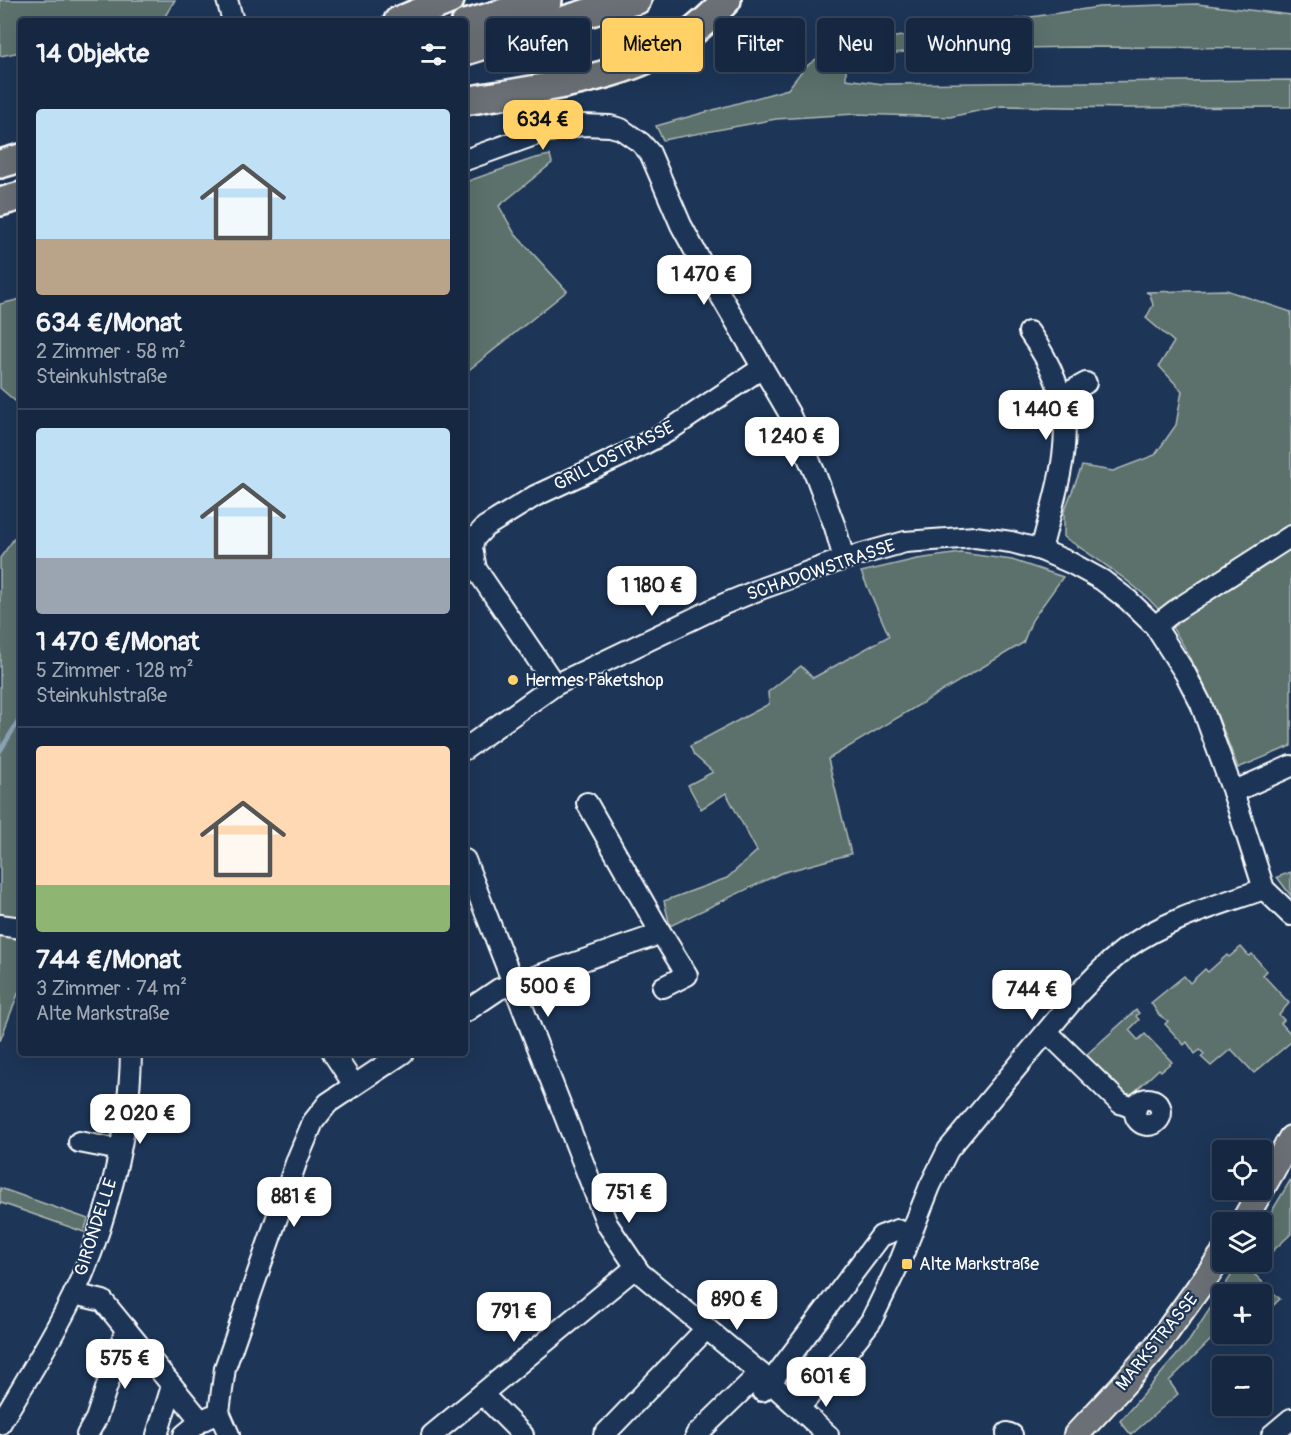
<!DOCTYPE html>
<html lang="de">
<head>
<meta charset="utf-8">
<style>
	:root { --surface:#162841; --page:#23344c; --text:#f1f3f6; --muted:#9ea6b1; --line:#35445a; --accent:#ffd166 }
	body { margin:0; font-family:Pangolin,sans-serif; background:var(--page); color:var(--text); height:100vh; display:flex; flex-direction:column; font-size:22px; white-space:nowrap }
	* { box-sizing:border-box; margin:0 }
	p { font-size:20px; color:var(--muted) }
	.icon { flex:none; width:33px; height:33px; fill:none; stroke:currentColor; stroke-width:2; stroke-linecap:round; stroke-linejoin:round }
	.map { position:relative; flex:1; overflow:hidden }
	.sheet { position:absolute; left:18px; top:18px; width:450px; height:1038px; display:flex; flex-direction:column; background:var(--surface); border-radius:6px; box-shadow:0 6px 24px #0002,0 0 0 2px var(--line) }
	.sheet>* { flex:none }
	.banner { position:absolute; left:486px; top:18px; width:570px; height:54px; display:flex; gap:12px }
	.fabs { position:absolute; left:1212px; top:1140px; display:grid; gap:12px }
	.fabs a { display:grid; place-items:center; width:60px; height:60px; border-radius:6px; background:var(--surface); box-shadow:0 6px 24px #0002,0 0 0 2px var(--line); font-size:30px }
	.price { position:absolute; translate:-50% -51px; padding:0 14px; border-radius:12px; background:#fff; color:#222; font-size:20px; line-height:39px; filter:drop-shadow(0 2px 3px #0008) }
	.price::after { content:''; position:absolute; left:50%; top:36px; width:18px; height:14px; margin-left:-9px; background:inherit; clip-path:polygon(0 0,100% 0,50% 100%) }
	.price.current { background:var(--accent); color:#111 }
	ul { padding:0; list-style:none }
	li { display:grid; align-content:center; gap:12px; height:318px; padding:0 18px }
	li+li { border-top:2px solid var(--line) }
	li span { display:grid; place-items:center; height:186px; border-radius:6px; color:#555 }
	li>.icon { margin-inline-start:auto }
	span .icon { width:108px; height:108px; fill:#fffc; stroke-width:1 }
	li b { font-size:26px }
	h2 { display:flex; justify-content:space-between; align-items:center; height:72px; padding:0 18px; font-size:26px }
	.pill { padding:0 21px; border-radius:6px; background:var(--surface); box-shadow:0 6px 24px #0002,0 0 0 2px var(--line); font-size:21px; line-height:54px }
	.pill.current { background:var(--accent); color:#111 }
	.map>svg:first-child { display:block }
	.green { fill:#5c716c; stroke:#aeb8b6; stroke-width:1.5 }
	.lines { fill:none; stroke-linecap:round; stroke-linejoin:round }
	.stream { stroke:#8ca4b7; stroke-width:4.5 }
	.minor-casing { stroke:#fff; stroke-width:24 }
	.major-casing { stroke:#fff; stroke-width:28 }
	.highway-casing { stroke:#fff; stroke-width:32 }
	.minor { stroke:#1d3557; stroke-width:20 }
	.major { stroke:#6a7074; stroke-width:24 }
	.highway { stroke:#6a7074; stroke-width:27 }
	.poi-dot { fill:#ffd166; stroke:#1d3557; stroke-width:2 }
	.labels { text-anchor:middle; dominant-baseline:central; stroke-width:4.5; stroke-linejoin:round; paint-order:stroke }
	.street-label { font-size:18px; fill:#fff; stroke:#1d3557 }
	.poi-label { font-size:18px; fill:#fff; stroke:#1d3557; text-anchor:start }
</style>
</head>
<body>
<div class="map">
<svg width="1291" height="1435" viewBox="0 0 1291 1435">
	<rect width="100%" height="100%" fill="#1d3557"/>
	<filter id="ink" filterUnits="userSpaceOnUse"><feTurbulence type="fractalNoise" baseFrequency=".0167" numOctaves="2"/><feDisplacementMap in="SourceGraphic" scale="12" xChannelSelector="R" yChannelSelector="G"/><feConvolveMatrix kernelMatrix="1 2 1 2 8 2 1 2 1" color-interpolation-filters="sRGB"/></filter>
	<g filter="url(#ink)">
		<!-- green -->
		<g class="green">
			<polygon points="0,0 175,0 162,21 21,21 21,52 0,56"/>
			<polygon points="1197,4 1291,15 1291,48 1077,47 921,50 846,59 846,79 883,84 1291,80 1291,107 1129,108 1001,106 950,117 855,114 776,119 663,140 656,126 788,89 804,68 834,46 1099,7"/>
			<polygon points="550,155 552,163 499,206 515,234 567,291 465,373 465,182 532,159"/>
			<path d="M1226,290L1291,312V746L1238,768C1218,715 1186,630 1142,593C1118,572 1091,555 1064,537V512L1082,466L1113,471L1155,455L1176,425L1182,391L1159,366L1174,342L1146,318L1153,305L1150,294L1146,292Z"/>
			<polygon points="21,299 21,406 0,388 0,304"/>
			<polygon points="21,529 21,986 0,1041 0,558"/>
			<polygon points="961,553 1012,560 1063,577 1032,620 1023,643 828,759 851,854 781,873 670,926 664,901 727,878 757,851 726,793 701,809 688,785 713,772 694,755 690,746 769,704 768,692 801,666 813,678 889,636 861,572 917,559"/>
			<polygon points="1291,872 1291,896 1277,877"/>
			<polygon points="1241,947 1249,956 1252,954 1267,971 1263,975 1289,1003 1279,1015 1284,1020 1281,1023 1291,1034 1291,1042 1254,1073 1231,1049 1211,1066 1201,1057 1204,1054 1200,1050 1195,1054 1187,1042 1184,1045 1165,1024 1168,1021 1159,1015 1151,1003 1184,976 1190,983 1205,969 1208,972 1227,955 1229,957"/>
			<polygon points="1136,1010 1139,1013 1136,1016 1139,1020 1129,1030 1138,1040 1145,1034 1172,1062 1161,1071 1159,1069 1133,1093 1126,1095 1086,1055"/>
			<polygon points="1291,1179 1291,1234 1262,1261 1262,1228"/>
			<polygon points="0,1188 88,1219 84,1232 1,1203 0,1205"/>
			<polygon points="1240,1262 1261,1262 1251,1271 1280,1299 1262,1316 1262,1294 1222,1294 1222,1329 1169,1381 1178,1394 1131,1435 1120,1421 1189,1341"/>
		</g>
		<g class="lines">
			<!-- stream -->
			<polyline class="stream" points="0,751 21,717"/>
			<!-- minor casing -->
			<g class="minor-casing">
				<g id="minor">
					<polyline points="227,0 233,21"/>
					<polyline points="465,160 540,133 582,125 610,126 621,129 641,143 650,153 681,225 701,262 789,413 816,476 835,527 844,559"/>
					<path d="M1029,332C1086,412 1063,463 1041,550"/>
					<polyline points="1062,396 1086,383"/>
					<polyline points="1155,626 1176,610 1291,536"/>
					<polyline points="555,685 476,569 472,548 474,539 485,527 535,496 621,456 665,433 762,368"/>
					<polyline points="465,749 555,685 724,604 763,588 844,559 905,542 975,537 1011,542 1041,550 1071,563 1102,580 1128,600 1155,626 1185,673 1201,704 1233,792 1264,889 1291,915"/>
					<polyline points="1233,792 1291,766"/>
					<polyline points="587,803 658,928 687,975 663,987"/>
					<polyline points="465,860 607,1224 640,1273 760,1373 828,1435"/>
					<polyline points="0,925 21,928"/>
					<polyline points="465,1012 499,989 651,937 658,928"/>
					<polyline points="1047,1032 1120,1103 1136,1109"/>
					<polyline points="333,1053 354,1085"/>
					<circle cx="1148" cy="1112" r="13"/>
					<polyline points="79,1142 120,1150"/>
					<polyline points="74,1294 103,1301 201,1421"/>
					<polyline points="762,1391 770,1383 881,1236 897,1230 910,1234"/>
					<polyline points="482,1394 523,1435"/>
					<path d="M799,1408L849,1349L871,1321L901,1259L930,1186L948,1150L1077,995C1093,978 1109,961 1128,947C1167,919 1219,905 1264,889"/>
					<path d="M0,1424C25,1382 51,1341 73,1296C106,1227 130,1130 131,1053"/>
					<polyline points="1007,1433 1012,1435"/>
					<polyline points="87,1435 96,1419 126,1329"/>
					<polyline points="157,1435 172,1386"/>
					<polyline points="184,1435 201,1421 211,1416"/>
					<polyline points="229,1435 219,1412 225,1368 297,1160 313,1122 328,1103 403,1053"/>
					<polyline points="432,1435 635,1268"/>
					<polyline points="604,1435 706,1329"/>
					<polyline points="696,1435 760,1373"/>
					<polyline points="1272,1435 1291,1419"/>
				</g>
			</g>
			<!-- major casing -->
			<g class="major-casing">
				<g id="major">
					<polyline points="1243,1222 1291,1138"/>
					<polyline points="1076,1435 1121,1387 1156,1347 1222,1255"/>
				</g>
			</g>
			<!-- highway casing -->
			<g class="highway-casing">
				<g id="highway">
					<polyline points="398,21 450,0"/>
					<polyline points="465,24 548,0"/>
					<polyline points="465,51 607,7 637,0"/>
					<path d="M465,101C523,91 602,82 654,56C682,43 706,22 727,0"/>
					<polyline points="0,164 21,158"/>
					<polyline points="0,202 21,196"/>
				</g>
			</g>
			<!-- minor -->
			<use href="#minor" class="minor"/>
			<!-- major -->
			<use href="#major" class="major"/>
			<!-- highway -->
			<use href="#highway" class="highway"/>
		</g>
	</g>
	<!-- markers -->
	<g class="poi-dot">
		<circle cx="513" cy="680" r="6"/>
		<rect x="901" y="1258" width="12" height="12" rx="3"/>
	</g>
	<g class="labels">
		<!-- street labels -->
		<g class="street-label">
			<text transform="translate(614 456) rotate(-27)">GRILLOSTRASSE</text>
			<text transform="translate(821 570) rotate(-19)">SCHADOWSTRASSE</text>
			<text transform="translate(96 1227) rotate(-72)">GIRONDELLE</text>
			<text transform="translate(1157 1342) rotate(-51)">MARKSTRASSE</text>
		</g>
		<!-- poi labels -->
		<g class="poi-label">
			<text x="525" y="680">Hermes Paketshop</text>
			<text x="919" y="1264">Alte Markstraße</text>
		</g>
	</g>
</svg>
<div class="fabs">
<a><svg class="icon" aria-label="locate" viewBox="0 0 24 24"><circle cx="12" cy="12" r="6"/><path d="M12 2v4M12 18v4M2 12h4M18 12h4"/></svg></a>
<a><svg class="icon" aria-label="layers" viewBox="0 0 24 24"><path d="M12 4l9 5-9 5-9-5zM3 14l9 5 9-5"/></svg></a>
<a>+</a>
<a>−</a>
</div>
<b class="price current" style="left:543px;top:151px">634 €</b>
<b class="price" style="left:704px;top:306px">1 470 €</b>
<b class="price" style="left:1046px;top:441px">1 440 €</b>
<b class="price" style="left:792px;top:468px">1 240 €</b>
<b class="price" style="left:652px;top:617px">1 180 €</b>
<b class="price" style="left:548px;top:1018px">500 €</b>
<b class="price" style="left:1032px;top:1021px">744 €</b>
<b class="price" style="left:140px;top:1145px">2 020 €</b>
<b class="price" style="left:629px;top:1224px">751 €</b>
<b class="price" style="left:294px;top:1228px">881 €</b>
<b class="price" style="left:737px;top:1331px">890 €</b>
<b class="price" style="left:514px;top:1343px">791 €</b>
<b class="price" style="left:125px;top:1390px">575 €</b>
<b class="price" style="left:826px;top:1408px">601 €</b>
<div class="banner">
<a class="pill">Kaufen</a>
<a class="pill current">Mieten</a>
<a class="pill">Filter</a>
<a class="pill">Neu</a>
<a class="pill">Wohnung</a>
</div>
<section class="sheet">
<h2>14 Objekte<svg class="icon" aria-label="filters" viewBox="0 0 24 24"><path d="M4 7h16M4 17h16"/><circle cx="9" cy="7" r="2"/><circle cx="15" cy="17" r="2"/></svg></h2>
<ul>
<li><span style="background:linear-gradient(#bfe0f5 70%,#b9a48a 0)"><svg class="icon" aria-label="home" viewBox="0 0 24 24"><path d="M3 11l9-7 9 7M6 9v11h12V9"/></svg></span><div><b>634 €/Monat</b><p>2 Zimmer · 58 m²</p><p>Steinkuhlstraße</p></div></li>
<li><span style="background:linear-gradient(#bfe0f5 70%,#9aa5b1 0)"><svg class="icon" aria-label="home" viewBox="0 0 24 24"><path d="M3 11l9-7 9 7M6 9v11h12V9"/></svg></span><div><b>1 470 €/Monat</b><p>5 Zimmer · 128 m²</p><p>Steinkuhlstraße</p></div></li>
<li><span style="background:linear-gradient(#ffd9b3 75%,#8fb573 0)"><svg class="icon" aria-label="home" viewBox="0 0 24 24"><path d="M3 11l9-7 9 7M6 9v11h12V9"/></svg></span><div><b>744 €/Monat</b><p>3 Zimmer · 74 m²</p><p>Alte Markstraße</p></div></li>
</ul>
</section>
</div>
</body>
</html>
